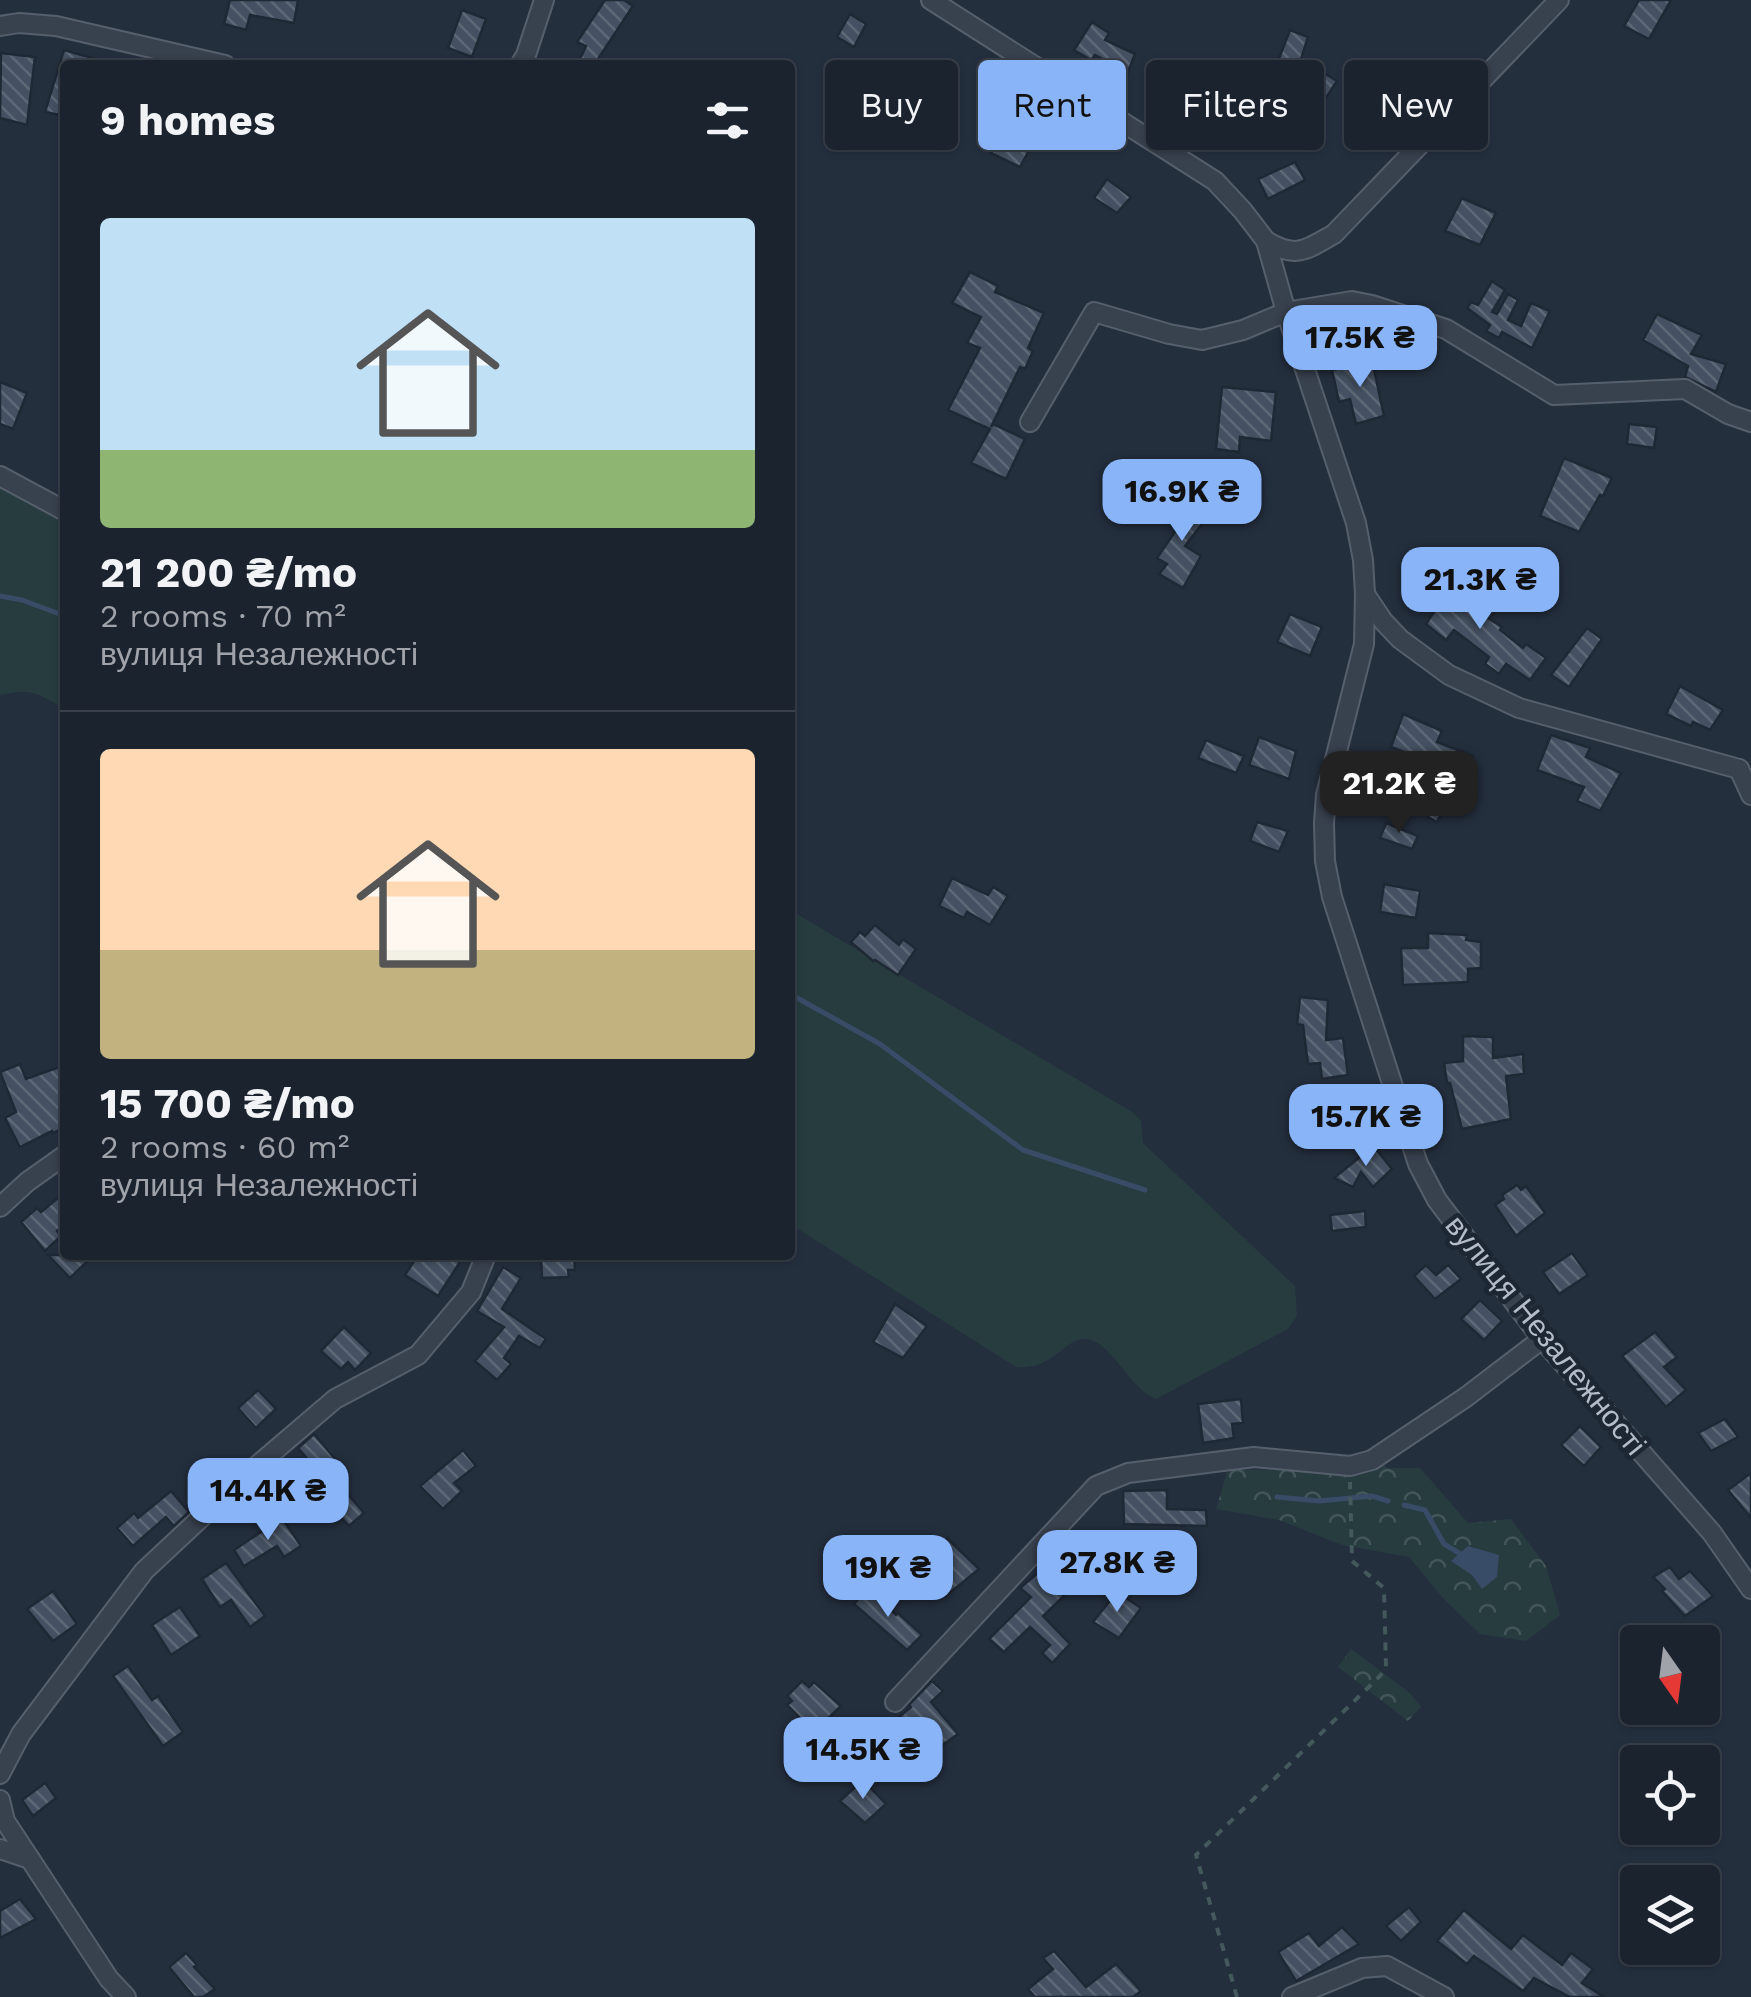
<!DOCTYPE html>
<html lang="en">
<head>
<meta charset="utf-8">
<style>
	:root { --surface:#1b232e; --page:#282f3a; --text:#f1f3f6; --muted:#a0a4aa; --line:#39404a; --accent:#8ab4f8 }
	body { margin:0; font-family:"Work Sans",sans-serif; background:var(--page); color:var(--text); height:100vh; display:flex; flex-direction:column; font-size:38px; white-space:nowrap }
	* { box-sizing:border-box; margin:0 }
	p { font-size:32px; color:var(--muted) }
	.icon { flex:none; width:55px; height:55px; fill:none; stroke:currentColor; stroke-width:2; stroke-linecap:round; stroke-linejoin:round }
	.map { position:relative; flex:1; overflow:hidden }
	.sheet { position:absolute; left:60px; top:60px; width:735px; height:1200px; display:flex; flex-direction:column; background:var(--surface); border-radius:10px; box-shadow:0 2px 8px #0004,0 0 0 2px var(--line) }
	.sheet>* { flex:none }
	.top-card { position:absolute; left:825px; top:60px; width:775px; height:90px; display:flex; gap:20px }
	.needle { width:65px; rotate:166deg }
	.buttons { position:absolute; left:1620px; top:1625px; display:grid; gap:20px }
	.buttons a { display:grid; place-items:center; width:100px; height:100px; border-radius:10px; background:var(--surface); box-shadow:0 2px 8px #0004,0 0 0 2px var(--line); font-size:50px }
	.price { position:absolute; translate:-50% -85px; padding:0 22px; border-radius:20px; background:var(--accent); color:#111; font-size:32px; line-height:65px; filter:drop-shadow(0 2px 5px #0008) }
	.price::after { content:''; position:absolute; left:50%; top:60px; width:30px; height:22px; margin-left:-15px; background:inherit; clip-path:polygon(0 0,100% 0,50% 100%) }
	.price.on { background:#222; color:#fff }
	ul { padding:0; list-style:none }
	li { display:grid; align-content:center; gap:20px; height:530px; padding:0 40px }
	li+li { border-top:2px solid var(--line) }
	li span { display:grid; place-items:center; height:310px; border-radius:10px; color:#555 }
	li>.icon { margin-inline-start:auto }
	span .icon { width:180px; height:180px; fill:#fffc; stroke-width:1 }
	li b { font-size:42px }
	h2 { display:flex; justify-content:space-between; align-items:center; height:120px; padding:0 40px; font-size:42px }
	.pill { padding:0 35px; border-radius:10px; background:var(--surface); box-shadow:0 2px 8px #0004,0 0 0 2px var(--line); font-size:35px; line-height:90px }
	.pill.on { background:var(--accent); color:#111 }
	.map>svg:first-child { display:block }
	.green { fill:#263c3f }
	.forest { fill:url(#forest-crowns) }
	.water { fill:#394c67 }
	.lines { fill:none; stroke-linecap:round; stroke-linejoin:round }
	.stream { stroke:#394c67; stroke-width:5 }
	.building { fill:url(#building-back-hatch); stroke:#1f2835; stroke-width:2.5 }
	.minor-casing { stroke:#565f6c; stroke-width:22 }
	.path { stroke:#44595c; stroke-width:4; stroke-dasharray:8 8; stroke-linecap:butt }
	.minor { stroke:#38414e; stroke-width:18 }
	.labels { text-anchor:middle; dominant-baseline:central; stroke-width:9; stroke-linejoin:round; paint-order:stroke }
	.street-label { font-size:30px; fill:#b4bcc9; stroke:#1d2633 }
</style>
</head>
<body>
<div class="map">
<svg width="1751" height="1997" viewBox="0 0 1751 1997">
	<defs>
		<pattern id="forest-crowns" width="20" height="18" patternUnits="userSpaceOnUse" patternTransform="scale(2.5)"><rect width="20" height="18" fill="#263c3f"/><path d="M2 6a3 3 0 1 1 6 0M12 15a3 3 0 1 1 6 0" fill="none" stroke="#435659"/></pattern>
		<pattern id="building-back-hatch" width="6" height="6" patternUnits="userSpaceOnUse" patternTransform="scale(2.5)"><rect width="6" height="6" fill="#455162"/><path d="M-1 5l2 2M0 0l6 6M5-1l2 2" fill="none" stroke="#5d6877"/></pattern>
	</defs>
	<rect width="100%" height="100%" fill="#242f3e"/>
	<!-- green -->
	<g class="green">
		<path d="M0,476L65,511V709C37,693 32,688 0,695Z"/>
		<path d="M790,910L1134,1113L1141,1121L1143,1143L1295,1286L1297,1316L1288,1329L1156,1399C1129,1389 1112,1341 1086,1339C1065,1337 1053,1371 1016,1367L790,1224Z"/>
	</g>
	<!-- forest -->
	<g class="forest">
		<polygon points="1364,1452 1388,1468 1420,1468 1468,1523 1511,1519 1546,1566 1560,1615 1526,1641 1480,1634 1444,1599 1409,1557 1342,1545 1279,1520 1216,1509 1228,1469 1324,1471"/>
		<polygon points="1351,1649 1411,1694 1421,1707 1408,1721 1338,1667"/>
	</g>
	<!-- water -->
	<polygon class="water" points="1468,1546 1499,1555 1497,1577 1482,1589 1472,1575 1451,1561"/>
	<g class="lines">
		<!-- stream -->
		<g class="stream">
			<polyline points="0,596 22,600 65,616"/>
			<polyline points="790,994 880,1044 1023,1150 1145,1190"/>
			<polyline points="1277,1497 1319,1501 1372,1496 1388,1501"/>
			<polyline points="1404,1505 1425,1510 1444,1544 1464,1556"/>
		</g>
	</g>
	<!-- building -->
	<g class="building">
		<polygon points="230,0 298,0 294,23 250,15 246,30 224,24"/>
		<polygon points="605,0 624,0 633,6 594,65 577,65 586,46 577,42"/>
		<polygon points="1639,0 1671,0 1649,39 1624,26"/>
		<polygon points="462,10 486,19 472,57 448,48"/>
		<polygon points="850,14 866,24 854,47 837,37"/>
		<polygon points="1092,22 1109,33 1105,40 1135,54 1128,72 1095,55 1091,60 1074,50"/>
		<polygon points="1290,30 1308,37 1301,59 1337,81 1314,116 1292,103 1310,75 1276,66"/>
		<polygon points="64,50 103,61 102,65 65,65 65,116 45,112"/>
		<polygon points="1,53 35,57 27,125 0,118"/>
		<polygon points="1198,77 1217,84 1249,106 1246,112 1251,113 1242,150 1214,142 1221,119 1187,106"/>
		<polygon points="1005,129 1033,143 1020,167 991,153"/>
		<polygon points="1295,162 1305,180 1268,199 1258,179"/>
		<polygon points="1107,179 1131,197 1117,213 1094,198"/>
		<polygon points="1462,198 1496,213 1480,245 1445,231"/>
		<polygon points="970,272 998,286 995,292 1044,313 1028,348 1033,351 1025,369 1020,367 991,427 993,424 1025,439 1006,479 971,463 990,429 948,410 980,348 967,343 981,317 952,303"/>
		<polygon points="1492,281 1505,290 1492,312 1497,314 1508,294 1518,300 1508,320 1521,326 1531,303 1550,311 1532,348 1502,332 1499,338 1486,331 1490,325 1467,308 1471,302 1478,305"/>
		<polygon points="1657,314 1702,335 1691,354 1726,364 1716,392 1685,377 1688,366 1643,340"/>
		<polygon points="1372,360 1384,416 1356,424 1350,399 1339,402 1332,370"/>
		<polygon points="0,382 27,393 13,429 0,424"/>
		<polygon points="1222,387 1276,392 1271,441 1240,437 1239,452 1216,449"/>
		<polygon points="1629,424 1657,427 1654,448 1627,444"/>
		<polygon points="1564,458 1612,478 1603,496 1600,495 1579,532 1540,516"/>
		<polygon points="1178,497 1209,515 1185,546 1201,556 1183,588 1159,574 1167,564 1157,558 1183,520 1169,510"/>
		<polygon points="1446,582 1475,600 1470,607 1502,627 1500,630 1523,648 1526,644 1546,658 1530,680 1506,664 1499,674 1485,664 1489,657 1454,630 1446,640 1426,624 1435,610 1426,605"/>
		<polygon points="1290,614 1322,627 1310,656 1277,642"/>
		<polygon points="1587,628 1602,639 1569,687 1551,675"/>
		<polygon points="1680,686 1723,710 1710,730 1693,722 1691,726 1666,714"/>
		<polygon points="1403,714 1442,731 1437,742 1473,756 1456,786 1462,789 1457,803 1449,800 1437,822 1428,817 1448,769 1391,747"/>
		<polygon points="1551,735 1590,748 1586,757 1621,773 1600,811 1577,801 1584,787 1537,770"/>
		<polygon points="1259,737 1296,751 1289,779 1249,765"/>
		<polygon points="1206,740 1244,756 1236,773 1198,758"/>
		<polygon points="1257,822 1288,831 1279,852 1250,841"/>
		<polygon points="1386,823 1418,836 1412,849 1380,838"/>
		<polygon points="952,878 988,895 993,887 1008,896 990,925 967,912 964,918 939,906"/>
		<polygon points="1384,884 1420,891 1416,918 1380,912"/>
		<polygon points="875,925 899,945 903,939 916,949 898,975 875,960 873,961 851,942 860,932 865,936"/>
		<polygon points="1428,933 1467,935 1466,940 1481,942 1481,968 1468,969 1468,982 1403,985 1401,948 1428,948"/>
		<polygon points="1300,997 1328,1000 1326,1040 1343,1038 1348,1075 1322,1079 1320,1063 1308,1064 1303,1025 1297,1024"/>
		<polygon points="1463,1036 1493,1037 1493,1058 1523,1054 1524,1074 1506,1076 1511,1119 1462,1129 1450,1083 1447,1083 1444,1063 1463,1061"/>
		<polygon points="20,1064 26,1079 65,1065 65,1128 53,1133 52,1131 20,1147 5,1118 16,1112 0,1072"/>
		<polygon points="1376,1144 1374,1147 1392,1169 1373,1187 1361,1172 1353,1187 1334,1178"/>
		<polygon points="1517,1185 1521,1190 1526,1186 1545,1213 1516,1236 1495,1205 1504,1199 1502,1195"/>
		<polygon points="65,1192 65,1225 57,1231 61,1236 45,1251 21,1222 37,1208 41,1212"/>
		<polygon points="1365,1211 1366,1227 1332,1231 1330,1215"/>
		<polygon points="1572,1253 1588,1275 1559,1294 1543,1272"/>
		<polygon points="48,1255 94,1255 70,1278"/>
		<polygon points="418,1255 449,1255 460,1262 438,1296 405,1275"/>
		<polygon points="574,1256 575,1270 568,1270 569,1277 542,1278 541,1258"/>
		<polygon points="1426,1265 1436,1275 1448,1265 1461,1279 1435,1299 1414,1276"/>
		<polygon points="503,1267 521,1278 502,1309 546,1339 540,1348 519,1336 504,1358 511,1364 497,1380 475,1361 504,1327 477,1311"/>
		<polygon points="1480,1300 1502,1321 1484,1340 1461,1319"/>
		<polygon points="895,1304 927,1326 903,1358 873,1342"/>
		<polygon points="344,1327 371,1353 355,1370 348,1362 341,1369 321,1351"/>
		<polygon points="1655,1332 1677,1357 1664,1367 1686,1390 1666,1407 1622,1356"/>
		<polygon points="258,1390 276,1409 256,1428 238,1408"/>
		<polygon points="1241,1399 1243,1423 1232,1424 1234,1438 1203,1443 1198,1404"/>
		<polygon points="1725,1419 1738,1437 1711,1451 1698,1433"/>
		<polygon points="1580,1426 1601,1447 1584,1466 1561,1445"/>
		<polygon points="314,1434 341,1466 325,1479 298,1448"/>
		<polygon points="463,1450 476,1466 454,1483 462,1491 443,1509 420,1486"/>
		<polygon points="1751,1473 1751,1518 1728,1490"/>
		<polygon points="340,1485 364,1513 349,1526 325,1499"/>
		<polygon points="1167,1490 1167,1509 1206,1510 1207,1526 1124,1524 1123,1491"/>
		<polygon points="171,1491 189,1512 174,1526 166,1517 133,1546 117,1528 134,1513 138,1518"/>
		<polygon points="282,1518 301,1546 284,1557 277,1546 244,1566 234,1550"/>
		<polygon points="947,1538 979,1569 946,1596 918,1566"/>
		<polygon points="226,1563 265,1616 250,1627 231,1600 220,1607 202,1579"/>
		<polygon points="1670,1567 1679,1579 1690,1571 1713,1596 1685,1616 1662,1591 1665,1589 1653,1577"/>
		<polygon points="1039,1572 1064,1596 1043,1616 1070,1644 1052,1663 1042,1653 1050,1645 1030,1627 1004,1652 989,1639 1031,1597 1020,1588"/>
		<polygon points="867,1589 896,1615 898,1613 922,1635 907,1650 854,1604"/>
		<polygon points="53,1591 77,1624 53,1641 27,1609"/>
		<polygon points="1117,1592 1141,1608 1119,1638 1093,1622"/>
		<polygon points="180,1607 200,1636 171,1655 152,1625"/>
		<polygon points="128,1666 152,1700 158,1696 183,1732 163,1746 113,1676"/>
		<polygon points="802,1681 809,1687 814,1682 841,1706 814,1732 787,1705 792,1701 787,1696"/>
		<polygon points="932,1681 943,1691 931,1702 958,1734 902,1774 872,1740 911,1707 909,1705"/>
		<polygon points="863,1780 886,1804 865,1823 840,1801"/>
		<polygon points="45,1783 56,1798 33,1816 22,1800"/>
		<polygon points="20,1899 36,1919 0,1938 0,1911"/>
		<polygon points="1409,1907 1421,1922 1401,1941 1386,1926"/>
		<polygon points="1464,1910 1511,1949 1523,1935 1562,1965 1571,1953 1593,1969 1582,1983 1604,1997 1570,1997 1534,1978 1523,1991 1474,1956 1467,1964 1437,1941"/>
		<polygon points="1342,1927 1359,1944 1296,1981 1278,1952 1309,1933 1319,1946"/>
		<polygon points="1054,1951 1086,1987 1116,1964 1141,1991 1133,1997 1035,1997 1028,1989 1053,1969 1043,1958"/>
		<polygon points="186,1953 197,1965 194,1967 215,1989 203,1997 194,1997 169,1967"/>
	</g>
	<g class="lines">
		<!-- minor casing -->
		<g class="minor-casing">
			<g id="minor">
				<polyline points="931,0 1215,181 1243,211 1266,241 1286,312 1356,523 1363,560 1365,594 1364,644 1326,795 1324,823 1325,861 1332,897 1418,1164 1437,1200 1542,1339 1712,1533 1751,1589"/>
				<polyline points="0,26 19,23 56,26 225,65"/>
				<polyline points="520,65 526,55 544,0"/>
				<path d="M1266,241C1296,259 1306,250 1334,234L1559,0"/>
				<polyline points="1030,422 1094,312 1169,334 1202,340 1243,330 1286,312 1352,301 1372,305 1446,329 1554,395 1685,389 1728,414 1751,422"/>
				<polyline points="0,476 65,511"/>
				<polyline points="1365,594 1383,621 1400,639 1449,675 1519,708 1739,769"/>
				<polyline points="1739,769 1751,795"/>
				<polyline points="0,1207 27,1182 65,1155"/>
				<polyline points="895,1702 1096,1486 1128,1473 1254,1457 1350,1466 1372,1460 1466,1397 1542,1339"/>
				<polyline points="0,1774 21,1734 144,1571 252,1470 335,1399 418,1355 471,1292 486,1255"/>
				<polyline points="0,1800 5,1821 30,1859"/>
				<polyline points="0,1849 30,1859 109,1979 126,1997"/>
				<polyline points="1292,1997 1362,1968 1387,1966 1444,1997"/>
			</g>
		</g>
		<!-- path -->
		<polyline class="path" points="1237,1997 1196,1855 1380,1676 1386,1667 1384,1588 1352,1561 1350,1482"/>
		<!-- minor -->
		<use href="#minor" class="minor"/>
	</g>
	<g class="labels">
		<!-- street labels -->
		<g class="street-label">
			<text transform="translate(1546 1335) rotate(51)">вулиця Незалежності</text>
		</g>
	</g>
</svg>
<div class="buttons">
<a><svg class="needle" viewBox="-14 -14 28 28"><path d="M0-13l5 13h-10z" fill="#e53935"/><path d="M0 13l5-13h-10z" fill="#a0a4aa"/></svg></a>
<a><svg class="icon" aria-label="locate" viewBox="0 0 24 24"><circle cx="12" cy="12" r="6"/><path d="M12 2v4M12 18v4M2 12h4M18 12h4"/></svg></a>
<a><svg class="icon" aria-label="layers" viewBox="0 0 24 24"><path d="M12 4l9 5-9 5-9-5zM3 14l9 5 9-5"/></svg></a>
</div>
<b class="price" style="left:1360px;top:390px">17.5K ₴</b>
<b class="price" style="left:1182px;top:544px">16.9K ₴</b>
<b class="price" style="left:1480px;top:632px">21.3K ₴</b>
<b class="price on" style="left:1399px;top:836px">21.2K ₴</b>
<b class="price" style="left:1366px;top:1169px">15.7K ₴</b>
<b class="price" style="left:268px;top:1543px">14.4K ₴</b>
<b class="price" style="left:1117px;top:1615px">27.8K ₴</b>
<b class="price" style="left:888px;top:1620px">19K ₴</b>
<b class="price" style="left:863px;top:1802px">14.5K ₴</b>
<div class="top-card">
<a class="pill">Buy</a>
<a class="pill on">Rent</a>
<a class="pill">Filters</a>
<a class="pill">New</a>
</div>
<section class="sheet">
<h2>9 homes<svg class="icon" aria-label="filters" viewBox="0 0 24 24"><path d="M4 7h16M4 17h16"/><circle cx="9" cy="7" r="2"/><circle cx="15" cy="17" r="2"/></svg></h2>
<ul>
<li><span style="background:linear-gradient(#bfe0f5 75%,#8fb573 0)"><svg class="icon" aria-label="home" viewBox="0 0 24 24"><path d="M3 11l9-7 9 7M6 9v11h12V9"/></svg></span><div><b>21 200 ₴/mo</b><p>2 rooms · 70 m²</p><p>вулиця Незалежності</p></div></li>
<li><span style="background:linear-gradient(#ffd9b3 65%,#c2b280 0)"><svg class="icon" aria-label="home" viewBox="0 0 24 24"><path d="M3 11l9-7 9 7M6 9v11h12V9"/></svg></span><div><b>15 700 ₴/mo</b><p>2 rooms · 60 m²</p><p>вулиця Незалежності</p></div></li>
</ul>
</section>
</div>
</body>
</html>
